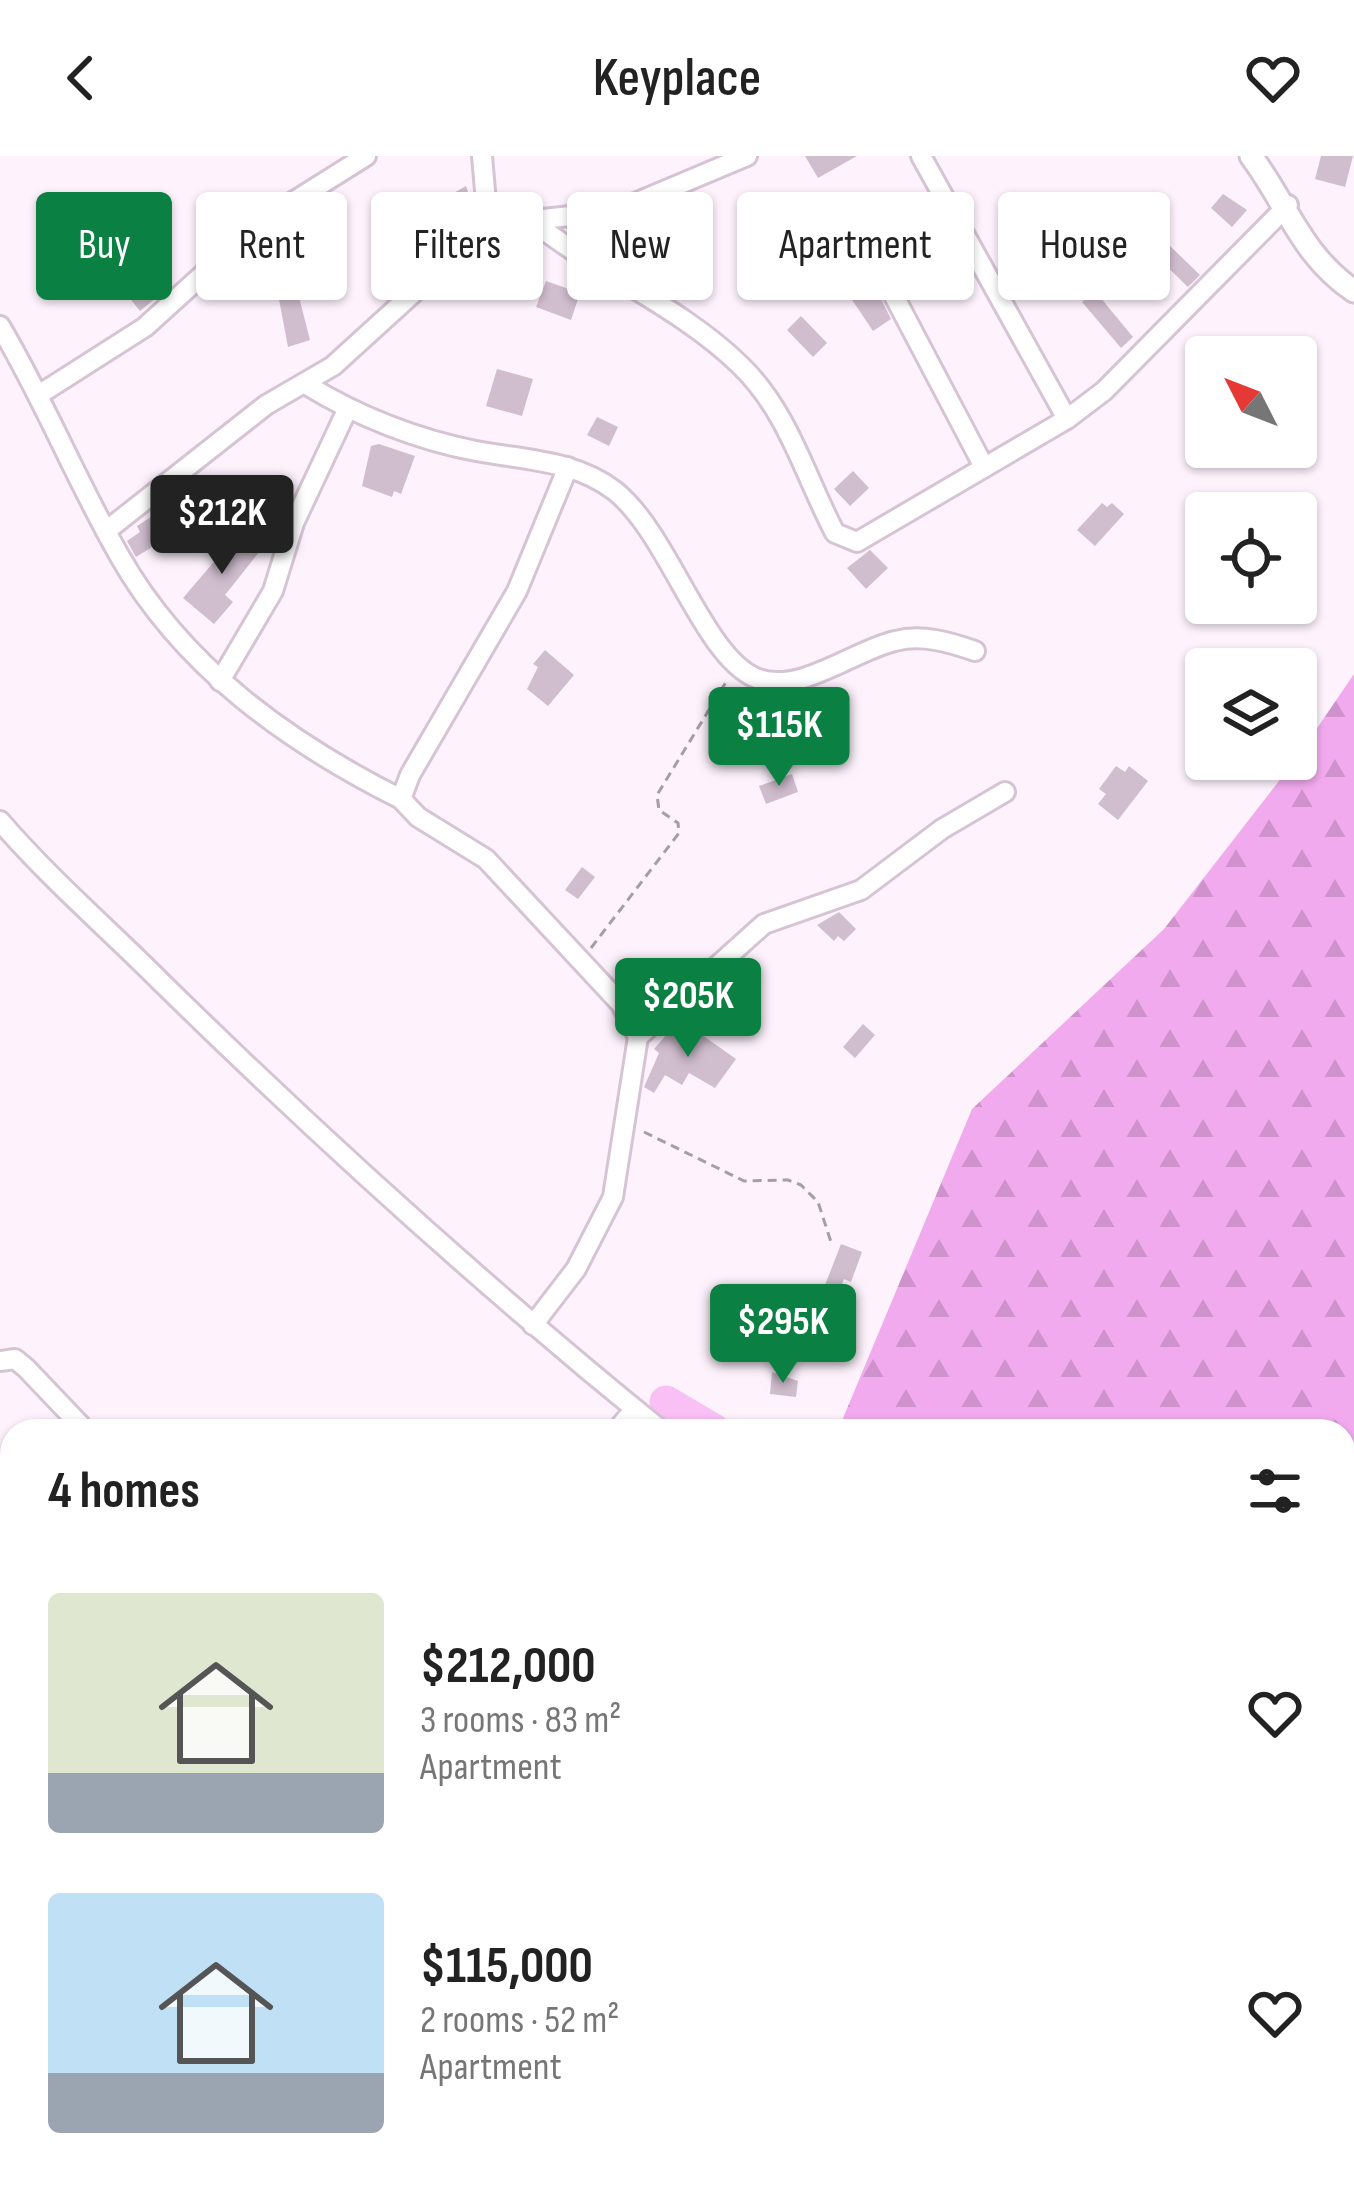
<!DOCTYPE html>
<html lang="en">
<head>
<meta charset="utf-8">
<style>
	:root { --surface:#fff; --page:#f6f6f6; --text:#222; --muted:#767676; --accent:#0b8043 }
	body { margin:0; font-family:"Sofia Sans Condensed",sans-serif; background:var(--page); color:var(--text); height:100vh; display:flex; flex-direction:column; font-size:45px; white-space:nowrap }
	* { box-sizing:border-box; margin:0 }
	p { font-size:39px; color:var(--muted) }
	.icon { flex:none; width:66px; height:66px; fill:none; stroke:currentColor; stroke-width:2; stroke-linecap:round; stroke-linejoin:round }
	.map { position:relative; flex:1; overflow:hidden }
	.panel { position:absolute; left:0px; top:1263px; width:1356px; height:771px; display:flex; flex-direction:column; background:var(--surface); border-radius:36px 36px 0 0; box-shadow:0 3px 9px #0004 }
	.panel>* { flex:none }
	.guide { position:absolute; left:36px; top:36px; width:1284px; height:108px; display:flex; gap:24px }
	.needle { width:78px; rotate:312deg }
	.buttons { position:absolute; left:1185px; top:180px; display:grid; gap:24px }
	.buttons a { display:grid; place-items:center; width:132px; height:132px; border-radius:12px; background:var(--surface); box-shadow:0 3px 9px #0004; font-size:60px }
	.price { position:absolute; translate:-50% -102px; padding:0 27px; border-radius:12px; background:var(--accent); color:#fff; font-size:39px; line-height:78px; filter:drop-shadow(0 3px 6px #0008) }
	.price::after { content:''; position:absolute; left:50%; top:72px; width:36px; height:27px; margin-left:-18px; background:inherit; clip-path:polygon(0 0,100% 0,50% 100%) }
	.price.selected { background:#222; color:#fff }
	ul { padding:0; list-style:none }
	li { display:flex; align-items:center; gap:36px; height:300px; padding:0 48px }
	li span { display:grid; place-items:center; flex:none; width:336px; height:240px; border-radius:12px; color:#555 }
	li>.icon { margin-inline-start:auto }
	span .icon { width:144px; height:144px; fill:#fffc; stroke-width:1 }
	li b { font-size:51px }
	h2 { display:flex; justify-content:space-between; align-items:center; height:144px; padding:0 48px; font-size:51px }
	.pill { padding:0 42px; border-radius:12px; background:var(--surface); box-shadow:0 3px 9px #0004; font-size:42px; line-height:108px }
	.pill.selected { background:var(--accent); color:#fff }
	header { display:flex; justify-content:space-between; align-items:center; height:156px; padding:0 48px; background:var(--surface); font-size:54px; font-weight:600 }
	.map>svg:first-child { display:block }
	.forest { fill:url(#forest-firs) }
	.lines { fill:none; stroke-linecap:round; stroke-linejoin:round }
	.river { stroke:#f9c0f6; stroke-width:33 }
	.building { fill:#d0bdce }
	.minor-casing { stroke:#d6c4d5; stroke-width:24 }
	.tertiary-casing { stroke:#d6c4d5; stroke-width:27 }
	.path { stroke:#a69da5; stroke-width:3; stroke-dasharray:9 6; stroke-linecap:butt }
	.minor { stroke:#fff; stroke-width:18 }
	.tertiary { stroke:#fff; stroke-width:21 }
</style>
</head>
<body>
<header><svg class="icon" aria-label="back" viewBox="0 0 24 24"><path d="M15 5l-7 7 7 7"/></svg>Keyplace<svg class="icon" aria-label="heart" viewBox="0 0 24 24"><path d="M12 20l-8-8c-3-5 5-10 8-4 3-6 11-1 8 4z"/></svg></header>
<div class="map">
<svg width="1354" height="2033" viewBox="0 0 1354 2033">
	<defs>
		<pattern id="forest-firs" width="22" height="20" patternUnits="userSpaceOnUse" patternTransform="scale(3)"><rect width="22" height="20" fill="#f1aaee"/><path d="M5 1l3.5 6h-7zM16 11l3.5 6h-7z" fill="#cf92cd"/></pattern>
	</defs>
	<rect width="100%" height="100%" fill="#fef3fd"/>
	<!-- forest -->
	<polygon class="forest" points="1354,518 1354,2033 1344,2033 1353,1995 1344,1840 1344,1275 857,1275 841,1267 972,953 1164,773 1296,603"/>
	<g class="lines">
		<!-- river -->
		<g class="river">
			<polyline points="666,1246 715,1275"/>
			<polyline points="1344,1416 1354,1419"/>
		</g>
	</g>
	<!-- building -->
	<g class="building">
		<polygon points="805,0 857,0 818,22"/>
		<polygon points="1321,0 1353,0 1345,31 1315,23"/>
		<polygon points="466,30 473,51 444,67 431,50"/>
		<polygon points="1223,38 1247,54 1232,71 1211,52"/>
		<polygon points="926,51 933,70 901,102 888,65"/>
		<polygon points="617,68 628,80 613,96 596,78"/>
		<polygon points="1169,89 1200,119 1188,131 1157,101"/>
		<polygon points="858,101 868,113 883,101 891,111 873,127 891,163 873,175 838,123"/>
		<polygon points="137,106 162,137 140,155 115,124"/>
		<polygon points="546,125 580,137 571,164 536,151"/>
		<polygon points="297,133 310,184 288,191 278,138"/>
		<polygon points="1095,135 1133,181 1121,192 1082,146"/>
		<polygon points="801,160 827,187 813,201 787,174"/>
		<polygon points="497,213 533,223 522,260 486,250"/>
		<polygon points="597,261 618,271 609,290 587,279"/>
		<polygon points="379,288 415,300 401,338 394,335 392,341 362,330 371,290"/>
		<polygon points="853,315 869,332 850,350 834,333"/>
		<polygon points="1102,347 1107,351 1112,347 1124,358 1095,390 1077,374"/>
		<polygon points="154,359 165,377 160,386 136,401 127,385 140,376 137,370"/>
		<polygon points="233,373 260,395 225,439 233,446 214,468 183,442 218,401 214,398"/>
		<polygon points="870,394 888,412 866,433 847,412"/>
		<polygon points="545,494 574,519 548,550 527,533 538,511 533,508"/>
		<polygon points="1116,610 1125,616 1129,610 1148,625 1118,664 1098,648 1106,638 1099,633"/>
		<polygon points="792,618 798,636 766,648 759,630"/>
		<polygon points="582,711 595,721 578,743 565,734"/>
		<polygon points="839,756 856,773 844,785 838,780 834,785 817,769"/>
		<polygon points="863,868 875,879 855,902 843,891"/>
		<polygon points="675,869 696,888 702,879 736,903 715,932 689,917 682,929 665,919 654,937 644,931 659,897 654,893"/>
		<polygon points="841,1088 862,1096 851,1126 844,1123 833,1151 839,1152 833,1173 801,1165 807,1144 818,1147"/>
		<polygon points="772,1216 798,1225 796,1241 770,1238"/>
	</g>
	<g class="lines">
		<!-- minor casing -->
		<g class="minor-casing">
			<g id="minor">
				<polyline points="482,0 488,69"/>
				<polyline points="921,0 1067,263"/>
				<path d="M952,60C940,104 896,109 893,138L983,309"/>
				<path d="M528,62C595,116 681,151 740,209C788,255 805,320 835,377L857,386L1067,263L1104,235L1288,49"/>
				<path d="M0,170C44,244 76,324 119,399C182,511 289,587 401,643"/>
				<path d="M307,229C357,260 418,284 476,295C524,304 575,304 615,335C669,378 703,500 756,522C799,540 854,494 895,485C922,478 949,486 975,495"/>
				<polyline points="40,238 145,171 261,66 366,0"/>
				<polyline points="106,375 266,249 333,210 488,69 616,55 747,0"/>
				<polyline points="220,525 273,435 294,367 347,254"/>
				<path d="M0,665C50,723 107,772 161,826C321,983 487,1133 662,1275"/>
				<polyline points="638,881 764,768 861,734 942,673 1005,636"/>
				<polyline points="533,1169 576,1113 613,1041 638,881 621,848 486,703 418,661 401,643 410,619 517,435 568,311"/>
				<polyline points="0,1205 15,1203 26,1212 86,1275"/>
				<polyline points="616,1275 635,1253"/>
				<polyline points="1344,1528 1354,1531"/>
				<polyline points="1344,1647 1354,1636"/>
				<polyline points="0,1681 12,1694"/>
				<polyline points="0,1798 12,1819"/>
				<polyline points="315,2022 359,2033"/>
				<polyline points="1066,2033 1070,2022"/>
			</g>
		</g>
		<!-- tertiary casing -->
		<g class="tertiary-casing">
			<path id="tertiary" d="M1251,0C1288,50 1302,100 1354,135"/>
		</g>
		<!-- path -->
		<g class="path">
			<polyline points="591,792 679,677 678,667 659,654 657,639 726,526"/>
			<polyline points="644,976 744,1025 788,1024 801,1029 818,1046 831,1086"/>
		</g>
		<!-- minor -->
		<use href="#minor" class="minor"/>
		<!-- tertiary -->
		<use href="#tertiary" class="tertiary"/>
	</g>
</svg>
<div class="buttons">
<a><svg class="needle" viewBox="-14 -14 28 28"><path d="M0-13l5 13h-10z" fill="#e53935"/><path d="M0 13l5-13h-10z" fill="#767676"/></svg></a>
<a><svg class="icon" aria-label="locate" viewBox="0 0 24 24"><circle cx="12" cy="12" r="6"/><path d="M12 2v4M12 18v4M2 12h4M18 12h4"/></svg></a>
<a><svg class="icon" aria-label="layers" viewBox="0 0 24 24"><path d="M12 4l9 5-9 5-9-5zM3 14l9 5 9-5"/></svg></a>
</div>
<b class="price selected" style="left:222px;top:421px">$212K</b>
<b class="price" style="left:779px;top:633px">$115K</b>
<b class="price" style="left:688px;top:904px">$205K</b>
<b class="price" style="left:783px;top:1230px">$295K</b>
<div class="guide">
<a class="pill selected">Buy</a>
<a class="pill">Rent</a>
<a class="pill">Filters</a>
<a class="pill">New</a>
<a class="pill">Apartment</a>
<a class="pill">House</a>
</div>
<section class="panel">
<h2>4 homes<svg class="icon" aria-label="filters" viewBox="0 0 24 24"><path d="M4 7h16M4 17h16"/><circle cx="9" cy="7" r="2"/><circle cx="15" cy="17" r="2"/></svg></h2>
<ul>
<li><span style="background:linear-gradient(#dfe7d0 75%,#9aa5b1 0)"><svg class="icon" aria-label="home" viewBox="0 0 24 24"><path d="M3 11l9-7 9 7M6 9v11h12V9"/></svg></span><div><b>$212,000</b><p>3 rooms · 83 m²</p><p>Apartment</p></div><svg class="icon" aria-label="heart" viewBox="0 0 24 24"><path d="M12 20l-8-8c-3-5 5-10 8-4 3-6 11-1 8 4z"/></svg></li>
<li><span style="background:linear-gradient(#bfe0f5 75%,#9aa5b1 0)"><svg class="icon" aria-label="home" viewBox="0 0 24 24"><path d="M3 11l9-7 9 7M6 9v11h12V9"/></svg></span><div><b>$115,000</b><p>2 rooms · 52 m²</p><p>Apartment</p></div><svg class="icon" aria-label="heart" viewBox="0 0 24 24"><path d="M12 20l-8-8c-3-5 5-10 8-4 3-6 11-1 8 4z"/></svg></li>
</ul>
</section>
</div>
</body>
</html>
